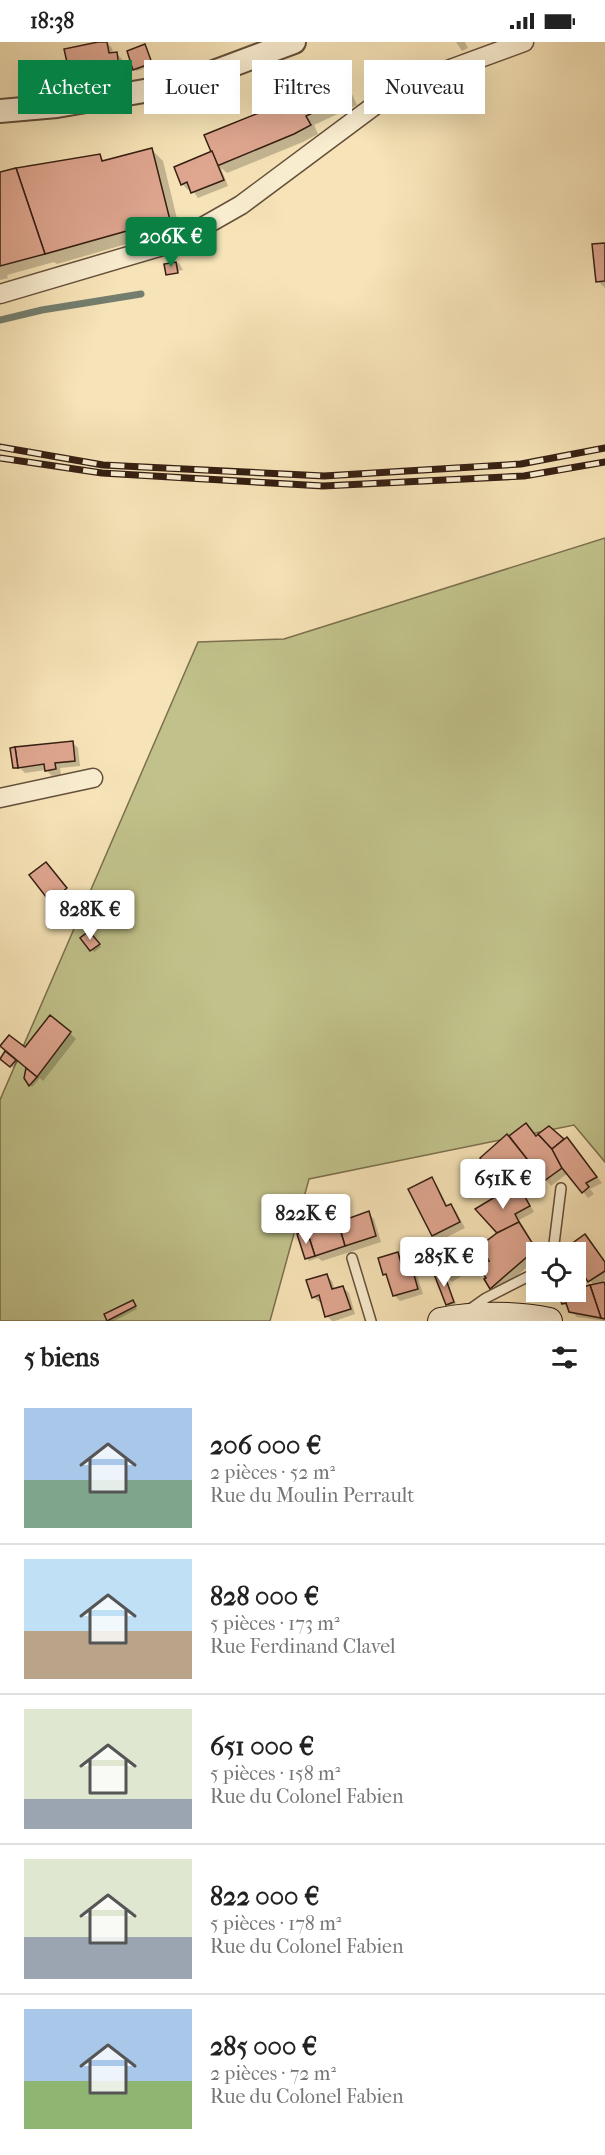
<!DOCTYPE html>
<html lang="fr">
<head>
<meta charset="utf-8">
<style>
	:root { --surface:#fff; --page:#f6f6f6; --text:#222; --muted:#767676; --line:#e0e0e0; --accent:#0b8043 }
	body { margin:0; font-family:"IM FELL French Canon",serif; background:var(--page); color:var(--text); height:100vh; display:flex; flex-direction:column; font-size:22px; white-space:nowrap }
	* { box-sizing:border-box; margin:0 }
	p { font-size:20px; color:var(--muted) }
	.icon { flex:none; width:33px; height:33px; fill:none; stroke:currentColor; stroke-width:2; stroke-linecap:round; stroke-linejoin:round }
	.map { position:relative; height:1279px; overflow:hidden }
	.details { display:flex; flex-direction:column; background:var(--surface); flex:1 }
	.details>* { flex:none }
	.banner { position:absolute; left:18px; top:18px; width:570px; height:54px; display:flex; gap:12px }
	.buttons { position:absolute; left:526px; top:1200px; display:grid; gap:12px }
	.buttons a { display:grid; place-items:center; width:60px; height:60px; border-radius:0px; background:var(--surface); box-shadow:0 6px 24px #0002; font-size:30px }
	.price { position:absolute; translate:-50% -51px; padding:0 14px; border-radius:6px; background:#fff; color:#222; font-size:20px; line-height:39px; filter:drop-shadow(0 2px 3px #0008) }
	.price::after { content:''; position:absolute; left:50%; top:36px; width:18px; height:14px; margin-left:-9px; background:inherit; clip-path:polygon(0 0,100% 0,50% 100%) }
	.price.current { background:var(--accent); color:#fff }
	ul { padding:0; list-style:none }
	li { display:flex; align-items:center; gap:18px; height:150px; padding:0 24px }
	li+li { border-top:2px solid var(--line) }
	li span { display:grid; place-items:center; flex:none; width:168px; height:120px; border-radius:0px; color:#555 }
	li>.icon { margin-inline-start:auto }
	span .icon { width:72px; height:72px; fill:#fffc; stroke-width:1 }
	li b { font-size:26px }
	h2 { display:flex; justify-content:space-between; align-items:center; height:72px; padding:0 24px; font-size:26px }
	.tag { padding:0 21px; border-radius:0px; background:var(--surface); box-shadow:0 6px 24px #0002; font-size:21px; line-height:54px }
	.tag.current { background:var(--accent); color:#fff }
	.status { display:flex; justify-content:space-between; align-items:center; height:42px; padding:0 30px; background:var(--surface); direction:ltr }
	.status svg { height:16px; fill:currentColor }
	.map>svg:first-child { display:block }
	.green { fill:#c1c28b; stroke:#7c704e; stroke-width:1.5 }
	.shadow { fill:#0003 }
	.lines { fill:none; stroke-linecap:round; stroke-linejoin:round }
	.stream { stroke:#747e6e; stroke-width:7 }
	.building { fill:#dfa690; stroke:#361f12; stroke-width:1.5 }
	.service-casing { stroke:#66503b; stroke-width:12 }
	.minor-casing { stroke:#66503b; stroke-width:21 }
	.tertiary-casing { stroke:#66503b; stroke-width:26 }
	.secondary-casing { stroke:#361f12; stroke-width:28 }
	.service { stroke:#f9edd0; stroke-width:9 }
	.minor { stroke:#f9edd0; stroke-width:18 }
	.tertiary { stroke:#f9edd0; stroke-width:22 }
	.secondary { stroke:#f9edd0; stroke-width:26 }
	.rail-casing { stroke:#361f12; stroke-width:7 }
	.rail { stroke:#f9edd0; stroke-width:4.5; stroke-dasharray:14; stroke-linecap:butt }
</style>
</head>
<body>
<div class="status"><b>18:38</b><svg viewBox="0 0 49 12"><path d="M0 12V9h3v3zM5 12V6h3v6zM10 12V3h3v9zM15 12V0h3v12zM26 1h20v11H26zM47 4h2v5h-2z"/></svg></div>
<div class="map">
<svg width="605" height="1279" viewBox="0 0 605 1279">
	<rect width="100%" height="100%" fill="#f6e3b7"/>
	<filter id="stains"><feTurbulence type="fractalNoise" baseFrequency=".00333" numOctaves="4"/><feColorMatrix values="0 0 0 0 .2 0 0 0 0 .09 0 0 0 0 .02 0 0 0 .5 -.17"/></filter>
	<radialGradient id="worn" r=".72"><stop offset=".6" stop-color="#630" stop-opacity="0"/><stop offset="1" stop-color="#630" stop-opacity=".3"/></radialGradient>
	<!-- green -->
	<polygon class="green" points="605,496 605,1120 574,1083 309,1137 270,1279 0,1279 0,1058 198,600 284,597"/>
	<!-- shadow -->
	<g class="shadow">
		<polygon points="106,0 112,6 113,12 116,11 122,17 124,31 118,32 119,39 79,48 73,42"/>
		<polygon points="456,0 465,0 468,6 462,9"/>
		<polygon points="144,4 153,23 137,29 134,27"/>
		<polygon points="338,32 347,41 357,63 314,83 318,92 303,100 227,131 221,126 228,144 198,156 191,146 188,148 182,142 212,110 268,69 278,59"/>
		<polygon points="152,108 163,119 182,197 170,201 161,192 57,222 54,220 7,233 8,236 0,238 0,129 2,131 29,123 100,114 105,120"/>
		<polygon points="605,202 605,246 598,239"/>
		<polygon points="179,221 183,228 167,231 165,224"/>
		<polygon points="72,700 78,706 80,724 60,726 61,733 52,734 46,728 25,731 14,720"/>
		<polygon points="46,822 71,853 56,864 51,859"/>
		<polygon points="92,893 101,905 94,910 82,896"/>
		<polygon points="70,991 76,997 43,1039 40,1036 32,1045 25,1035 27,1026 19,1019 13,1026 2,1016 7,1010 25,1007"/>
		<polygon points="526,1083 536,1095 549,1086 564,1100 567,1097 573,1102 602,1141 590,1147 594,1152 588,1156 568,1131 551,1144 533,1122 526,1125 512,1139 500,1126 495,1130 482,1116"/>
		<polygon points="431,1137 437,1143 448,1165 451,1164 456,1169 465,1186 439,1199 433,1194 410,1148"/>
		<polygon points="521,1149 526,1155 534,1170 519,1178 539,1210 537,1210 537,1217 496,1251 491,1246 489,1236 483,1231 479,1233 471,1228 452,1240 446,1234 442,1222 481,1205 500,1192"/>
		<polygon points="368,1171 374,1177 381,1200 322,1219 318,1216 309,1219 307,1216 328,1184 334,1191 351,1185"/>
		<polygon points="585,1194 605,1220 605,1238 602,1240 605,1243 605,1279 577,1275 563,1261 559,1251 576,1250 594,1244 576,1217 576,1210 572,1210 569,1206"/>
		<polygon points="398,1212 403,1217 406,1225 410,1224 416,1230 423,1252 400,1259 394,1253 390,1238 384,1232"/>
		<polygon points="443,1231 456,1262 450,1265 447,1262"/>
		<polygon points="327,1234 332,1239 335,1248 343,1246 349,1251 355,1272 335,1279 332,1279 327,1274 322,1259 319,1260 313,1255"/>
		<polygon points="135,1263 137,1267 114,1279 109,1279 106,1272"/>
	</g>
	<g class="lines">
		<!-- stream -->
		<polyline class="stream" points="0,278 42,268 141,252"/>
	</g>
	<!-- building -->
	<g class="building">
		<polygon points="98,0 107,0 109,11 117,10 119,25 113,27 114,33 72,43 64,7"/>
		<polygon points="145,2 152,21 133,28 127,9"/>
		<polygon points="338,30 349,54 306,74 311,83 294,92 217,124 204,93 266,68 263,59 275,55 277,58"/>
		<polygon points="152,106 172,186 157,191 155,181 45,212 16,126 100,112 102,119"/>
		<polygon points="212,109 224,138 191,151 187,140 181,143 174,125"/>
		<polygon points="16,126 45,212 0,224 0,130"/>
		<polygon points="605,201 605,239 596,240 592,202"/>
		<polygon points="176,220 178,231 166,233 164,222"/>
		<polygon points="73,699 75,719 55,721 56,727 45,729 44,722 18,726 15,705"/>
		<polygon points="15,705 18,726 13,726 10,706"/>
		<polygon points="46,820 67,846 50,860 29,833"/>
		<polygon points="89,889 100,902 90,909 80,896"/>
		<polygon points="50,973 71,990 37,1035 0,1004 9,993 25,1005"/>
		<polygon points="5,1009 16,1018 10,1025 0,1017"/>
		<polygon points="26,1026 37,1035 29,1044 24,1036"/>
		<polygon points="526,1081 536,1094 538,1092 552,1107 562,1126 544,1139 509,1094"/>
		<polygon points="549,1084 564,1097 552,1107 538,1092"/>
		<polygon points="507,1092 527,1117 521,1120 505,1134 493,1121 488,1125 480,1116"/>
		<polygon points="567,1095 597,1135 586,1141 589,1145 582,1151 562,1126 552,1107"/>
		<polygon points="432,1135 446,1164 451,1162 460,1180 432,1194 408,1147"/>
		<polygon points="521,1148 530,1164 515,1172 519,1180 497,1191 475,1167 500,1152"/>
		<polygon points="369,1169 376,1194 345,1204 340,1187 349,1184 347,1177"/>
		<polygon points="519,1180 536,1207 490,1247 484,1237 486,1236 478,1225 489,1219 480,1204 497,1191"/>
		<polygon points="328,1183 331,1190 340,1187 345,1204 315,1214 307,1189"/>
		<polygon points="307,1189 315,1214 305,1217 297,1192"/>
		<polygon points="585,1192 605,1220 605,1229 588,1240 576,1220 576,1210 570,1210 567,1205"/>
		<polygon points="477,1198 489,1219 472,1228 470,1225 467,1226 465,1223 445,1235 440,1221"/>
		<polygon points="398,1210 402,1225 411,1222 418,1247 393,1254 386,1232 383,1233 378,1216"/>
		<polygon points="443,1229 454,1260 446,1263 434,1232"/>
		<polygon points="327,1232 332,1247 343,1244 351,1267 325,1275 319,1253 312,1256 306,1238"/>
		<polygon points="604,1240 605,1243 605,1277 601,1276 590,1243"/>
		<polygon points="590,1243 601,1276 569,1270 566,1261 562,1262 557,1250 576,1250 576,1247"/>
		<polygon points="133,1258 136,1264 107,1279 104,1272"/>
	</g>
	<g class="lines">
		<!-- service casing -->
		<g class="service-casing">
			<g id="service">
				<polyline points="553,1210 561,1146"/>
				<polyline points="352,1216 371,1279"/>
				<polyline points="469,1268 486,1256 537,1230"/>
			</g>
		</g>
		<!-- minor casing -->
		<g class="minor-casing">
			<g id="minor">
				<polyline points="0,252 176,200 241,163 382,58 415,40 524,0"/>
				<polyline points="0,756 93,736"/>
			</g>
		</g>
		<!-- tertiary casing -->
		<g class="tertiary-casing">
			<polyline id="tertiary" points="0,69 57,64 179,43 294,0"/>
		</g>
		<!-- secondary casing -->
		<g class="secondary-casing">
			<path id="secondary" d="M441,1279C473,1272 517,1272 549,1279"/>
		</g>
		<!-- service -->
		<use href="#service" class="service"/>
		<!-- minor -->
		<use href="#minor" class="minor"/>
		<!-- tertiary -->
		<use href="#tertiary" class="tertiary"/>
		<!-- secondary -->
		<use href="#secondary" class="secondary"/>
		<!-- rail casing -->
		<g class="rail-casing">
			<g id="rail">
				<polyline points="0,405 103,423 324,434 521,422 605,406"/>
				<polyline points="0,416 102,431 323,444 524,434 605,420"/>
			</g>
		</g>
		<!-- rail -->
		<use href="#rail" class="rail"/>
	</g>
	<rect width="100%" height="100%" filter="url(#stains)"/>
	<rect width="100%" height="100%" fill="url(#worn)"/>
</svg>
<div class="buttons">
<a><svg class="icon" aria-label="locate" viewBox="0 0 24 24"><circle cx="12" cy="12" r="6"/><path d="M12 2v4M12 18v4M2 12h4M18 12h4"/></svg></a>
</div>
<b class="price current" style="left:171px;top:226px">206K €</b>
<b class="price" style="left:90px;top:899px">828K €</b>
<b class="price" style="left:503px;top:1168px">651K €</b>
<b class="price" style="left:306px;top:1203px">822K €</b>
<b class="price" style="left:444px;top:1246px">285K €</b>
<div class="banner">
<a class="tag current">Acheter</a>
<a class="tag">Louer</a>
<a class="tag">Filtres</a>
<a class="tag">Nouveau</a>
</div>
</div>
<section class="details">
<h2>5 biens<svg class="icon" aria-label="filters" viewBox="0 0 24 24"><path d="M4 7h16M4 17h16"/><circle cx="9" cy="7" r="2"/><circle cx="15" cy="17" r="2"/></svg></h2>
<ul>
<li><span style="background:linear-gradient(#a9c7e8 60%,#7fa58c 0)"><svg class="icon" aria-label="home" viewBox="0 0 24 24"><path d="M3 11l9-7 9 7M6 9v11h12V9"/></svg></span><div><b>206 000 €</b><p>2 pièces · 52 m²</p><p>Rue du Moulin Perrault</p></div></li>
<li><span style="background:linear-gradient(#bfe0f5 60%,#b9a48a 0)"><svg class="icon" aria-label="home" viewBox="0 0 24 24"><path d="M3 11l9-7 9 7M6 9v11h12V9"/></svg></span><div><b>828 000 €</b><p>5 pièces · 173 m²</p><p>Rue Ferdinand Clavel</p></div></li>
<li><span style="background:linear-gradient(#dfe7d0 75%,#9aa5b1 0)"><svg class="icon" aria-label="home" viewBox="0 0 24 24"><path d="M3 11l9-7 9 7M6 9v11h12V9"/></svg></span><div><b>651 000 €</b><p>5 pièces · 158 m²</p><p>Rue du Colonel Fabien</p></div></li>
<li><span style="background:linear-gradient(#dfe7d0 65%,#9aa5b1 0)"><svg class="icon" aria-label="home" viewBox="0 0 24 24"><path d="M3 11l9-7 9 7M6 9v11h12V9"/></svg></span><div><b>822 000 €</b><p>5 pièces · 178 m²</p><p>Rue du Colonel Fabien</p></div></li>
<li><span style="background:linear-gradient(#a9c7e8 60%,#8fb573 0)"><svg class="icon" aria-label="home" viewBox="0 0 24 24"><path d="M3 11l9-7 9 7M6 9v11h12V9"/></svg></span><div><b>285 000 €</b><p>2 pièces · 72 m²</p><p>Rue du Colonel Fabien</p></div></li>
</ul>
</section>
</body>
</html>
